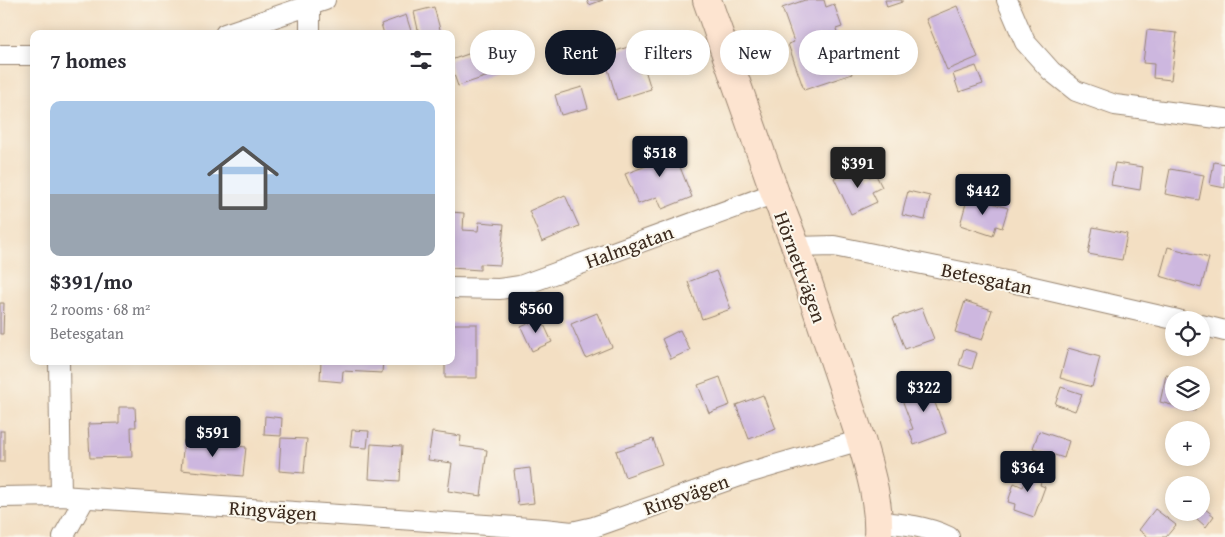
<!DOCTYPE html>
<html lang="en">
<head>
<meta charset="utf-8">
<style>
	:root { --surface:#fff; --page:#f7f7f7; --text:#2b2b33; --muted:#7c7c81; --accent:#111827 }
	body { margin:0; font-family:"Gentium Book Plus",serif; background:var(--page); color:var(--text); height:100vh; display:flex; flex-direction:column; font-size:19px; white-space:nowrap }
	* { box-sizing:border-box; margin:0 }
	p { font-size:16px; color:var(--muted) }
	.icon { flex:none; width:28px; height:28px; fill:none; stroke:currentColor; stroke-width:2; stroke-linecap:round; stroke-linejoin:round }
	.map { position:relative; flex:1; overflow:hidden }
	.panel { position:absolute; left:30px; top:30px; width:425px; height:335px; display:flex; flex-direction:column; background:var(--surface); border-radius:10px; box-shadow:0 2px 12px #0003 }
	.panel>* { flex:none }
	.banner { position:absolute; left:470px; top:30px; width:475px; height:45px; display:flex; gap:10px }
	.buttons { position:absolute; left:1165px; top:311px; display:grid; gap:10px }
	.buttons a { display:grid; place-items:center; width:45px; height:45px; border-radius:50%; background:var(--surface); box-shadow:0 2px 12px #0003; font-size:25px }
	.price { position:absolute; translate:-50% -42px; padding:0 11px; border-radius:5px; background:var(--accent); color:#fff; font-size:16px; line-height:32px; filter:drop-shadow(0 1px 2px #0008) }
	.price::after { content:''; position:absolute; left:50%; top:30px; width:15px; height:11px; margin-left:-8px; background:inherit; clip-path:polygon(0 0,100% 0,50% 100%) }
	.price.selected { background:#222; color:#fff }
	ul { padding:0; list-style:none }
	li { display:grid; align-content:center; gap:10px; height:265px; padding:0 20px }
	li span { display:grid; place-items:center; height:155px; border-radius:10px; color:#555 }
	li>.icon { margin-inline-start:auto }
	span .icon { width:90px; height:90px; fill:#fffc; stroke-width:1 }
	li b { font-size:21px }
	h2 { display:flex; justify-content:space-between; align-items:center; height:60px; padding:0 20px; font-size:21px }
	.chip { padding:0 18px; border-radius:22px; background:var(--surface); box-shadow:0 2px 12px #0003; font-size:18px; line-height:45px }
	.chip.selected { background:var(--accent); color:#fff }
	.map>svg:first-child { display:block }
	.building { fill:#cdb7df }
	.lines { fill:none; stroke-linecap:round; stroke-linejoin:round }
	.street-casing { stroke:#978470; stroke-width:22 }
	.secondary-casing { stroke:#978470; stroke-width:30 }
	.street { stroke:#fff; stroke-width:20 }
	.secondary { stroke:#fde4d0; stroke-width:28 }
	.labels { text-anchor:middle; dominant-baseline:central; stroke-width:4; stroke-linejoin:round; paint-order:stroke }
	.street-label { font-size:20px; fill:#3b2a1e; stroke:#fbf7ec }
</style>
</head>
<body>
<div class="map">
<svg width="1225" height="537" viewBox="0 0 1225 537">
	<rect width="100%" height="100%" fill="#fbf7ec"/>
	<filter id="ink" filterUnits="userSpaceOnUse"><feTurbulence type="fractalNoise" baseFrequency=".02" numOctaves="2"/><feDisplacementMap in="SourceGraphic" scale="10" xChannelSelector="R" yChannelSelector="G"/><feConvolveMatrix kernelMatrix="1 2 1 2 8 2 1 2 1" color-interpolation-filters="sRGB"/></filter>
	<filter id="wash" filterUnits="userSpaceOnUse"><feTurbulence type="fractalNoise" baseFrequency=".0096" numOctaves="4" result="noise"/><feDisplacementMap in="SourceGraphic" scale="20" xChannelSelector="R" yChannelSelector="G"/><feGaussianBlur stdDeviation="1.12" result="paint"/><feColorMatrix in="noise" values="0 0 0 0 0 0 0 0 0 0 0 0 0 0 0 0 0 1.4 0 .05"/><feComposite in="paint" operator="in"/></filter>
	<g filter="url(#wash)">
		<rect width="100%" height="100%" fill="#f3dfc3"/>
		<g id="blocks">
			<!-- building -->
			<g class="building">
				<polygon points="587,0 603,0 589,5"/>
				<polygon points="805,0 824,0 826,7 834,4 842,27 836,29 852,74 804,90 788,44 794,42 782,8"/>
				<polygon points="885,0 902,0 902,2 887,7"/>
				<polygon points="957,6 978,57 947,70 926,19"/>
				<polygon points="434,7 441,33 419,34 414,12"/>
				<polygon points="406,15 412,34 384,34 381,24"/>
				<polygon points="1147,30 1177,33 1171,80 1153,78 1154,64 1143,63"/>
				<polygon points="637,44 651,89 617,100 604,55"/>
				<polygon points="491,46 500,72 458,86 451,66 451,60"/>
				<polygon points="976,66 983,84 959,92 953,74"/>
				<polygon points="582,87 588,108 561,115 555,95"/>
				<polygon points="670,142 692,197 662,209 657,197 638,204 625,174 646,166 641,154"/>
				<polygon points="1214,162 1225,164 1225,188 1210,185"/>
				<polygon points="1115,163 1143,167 1140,190 1111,185"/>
				<polygon points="863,165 869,177 876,175 882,187 872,192 877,202 851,214 834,178"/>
				<polygon points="1170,169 1204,175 1199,200 1165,194"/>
				<polygon points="908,191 930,196 925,220 902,215"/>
				<polygon points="565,195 579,226 542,242 529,211"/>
				<polygon points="968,196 1008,208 1002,228 996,226 993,236 960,225"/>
				<polygon points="451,212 464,213 463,230 478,231 479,222 504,224 500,265 480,264 480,270 451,268"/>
				<polygon points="1093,227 1127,234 1122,260 1088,254"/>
				<polygon points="1168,247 1209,258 1201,288 1160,276"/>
				<polygon points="716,271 731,309 702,319 688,282"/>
				<polygon points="965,301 992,310 982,340 955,332"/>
				<polygon points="0,303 4,303 3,334 0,334"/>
				<polygon points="922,308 934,339 905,349 893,318"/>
				<polygon points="597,313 612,347 586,358 571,324"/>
				<polygon points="541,318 552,342 532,351 521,327"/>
				<polygon points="451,324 477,324 477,378 445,378 445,361 451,361"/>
				<polygon points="680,330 690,350 671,359 662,339"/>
				<polygon points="1068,348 1100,357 1092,387 1060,378"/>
				<polygon points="964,349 977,353 972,369 959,365"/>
				<polygon points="321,361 383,361 382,373 343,371 342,382 320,380"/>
				<polygon points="1166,375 1174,377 1174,402 1197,402 1195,411 1160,402"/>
				<polygon points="720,377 730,405 709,413 698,385"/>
				<polygon points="936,381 942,398 934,400 946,433 914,445 909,430 913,429 900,394"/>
				<polygon points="1061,387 1082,394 1075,411 1055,404"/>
				<polygon points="763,395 776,429 749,439 736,405"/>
				<polygon points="119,407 135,407 136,427 131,427 132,457 90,458 88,424 119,423"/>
				<polygon points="265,416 282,418 281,436 264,435"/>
				<polygon points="352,430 369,431 367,448 350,447"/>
				<rect x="0" y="431" width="4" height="31"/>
				<polygon points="1039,431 1069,441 1064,458 1033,448"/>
				<polygon points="432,432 461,436 460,446 487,450 481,496 448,491 452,463 428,460"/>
				<polygon points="281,438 307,439 304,473 279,471"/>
				<polygon points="653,439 662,464 625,477 616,451"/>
				<polygon points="184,440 246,447 243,476 181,470"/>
				<polygon points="371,444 402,446 400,481 369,479"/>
				<polygon points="1031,467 1045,472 1040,485 1045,487 1034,517 1014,510 1015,504 1008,502 1014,483 1023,487"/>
				<polygon points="530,468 534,503 518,505 514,470"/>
				<polygon points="1204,508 1214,516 1206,527 1196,518"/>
				<polygon points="1155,509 1176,525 1166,537 1148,537 1139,530"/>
			</g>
		</g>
	</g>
	<g filter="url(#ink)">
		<use href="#blocks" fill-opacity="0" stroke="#978470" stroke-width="1"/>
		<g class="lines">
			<!-- street casing -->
			<g class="street-casing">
				<g id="street">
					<polyline points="1007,0 1025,42 1051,71 1076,91 1115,105 1225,119"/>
					<polyline points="225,34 325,0"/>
					<polyline points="310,34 310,6"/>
					<polyline points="0,55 34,55"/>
					<polyline points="796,247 834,246 1025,285 1178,320"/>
					<polyline points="451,288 499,289 520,286 775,193"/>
					<polyline points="1201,325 1225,331"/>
					<polyline points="59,361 61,496"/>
					<polyline points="0,497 61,496 544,529 572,532 594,527 748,473 861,440"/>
					<path d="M879,522C903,524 927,526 949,537"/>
					<polyline points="63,537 85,498"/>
				</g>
			</g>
			<!-- secondary casing -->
			<g class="secondary-casing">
				<path id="secondary" d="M707,0L775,193L796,247L861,440C870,471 880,504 878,537"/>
			</g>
			<!-- street -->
			<use href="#street" class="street"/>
			<!-- secondary -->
			<use href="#secondary" class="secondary"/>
		</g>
	</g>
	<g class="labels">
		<!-- street labels -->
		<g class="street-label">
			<text transform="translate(629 246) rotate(-20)">Halmgatan</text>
			<text transform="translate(801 267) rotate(70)">Hörnettvägen</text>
			<text transform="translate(987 278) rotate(12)">Betesgatan</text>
			<text transform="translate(686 494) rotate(-19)">Ringvägen</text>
			<text transform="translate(273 510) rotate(4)">Ringvägen</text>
		</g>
	</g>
</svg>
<div class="buttons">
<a><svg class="icon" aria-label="locate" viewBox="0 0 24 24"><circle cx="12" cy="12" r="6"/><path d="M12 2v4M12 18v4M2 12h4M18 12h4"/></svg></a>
<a><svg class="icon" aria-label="layers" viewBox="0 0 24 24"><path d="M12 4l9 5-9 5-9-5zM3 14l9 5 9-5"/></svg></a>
<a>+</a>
<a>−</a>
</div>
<b class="price" style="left:660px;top:178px">$518</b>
<b class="price selected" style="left:858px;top:189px">$391</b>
<b class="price" style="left:983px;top:216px">$442</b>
<b class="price" style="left:536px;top:334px">$560</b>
<b class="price" style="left:924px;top:413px">$322</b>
<b class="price" style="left:213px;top:458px">$591</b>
<b class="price" style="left:1028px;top:493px">$364</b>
<div class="banner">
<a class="chip">Buy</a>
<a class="chip selected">Rent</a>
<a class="chip">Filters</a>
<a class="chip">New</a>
<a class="chip">Apartment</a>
</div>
<section class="panel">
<h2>7 homes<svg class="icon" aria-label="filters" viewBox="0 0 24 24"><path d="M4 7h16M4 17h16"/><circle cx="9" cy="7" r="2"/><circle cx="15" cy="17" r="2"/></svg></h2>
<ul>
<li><span style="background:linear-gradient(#a9c7e8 60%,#9aa5b1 0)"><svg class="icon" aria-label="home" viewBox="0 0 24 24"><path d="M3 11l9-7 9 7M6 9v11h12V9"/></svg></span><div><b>$391/mo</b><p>2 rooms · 68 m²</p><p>Betesgatan</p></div></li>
</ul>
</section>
</div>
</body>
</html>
